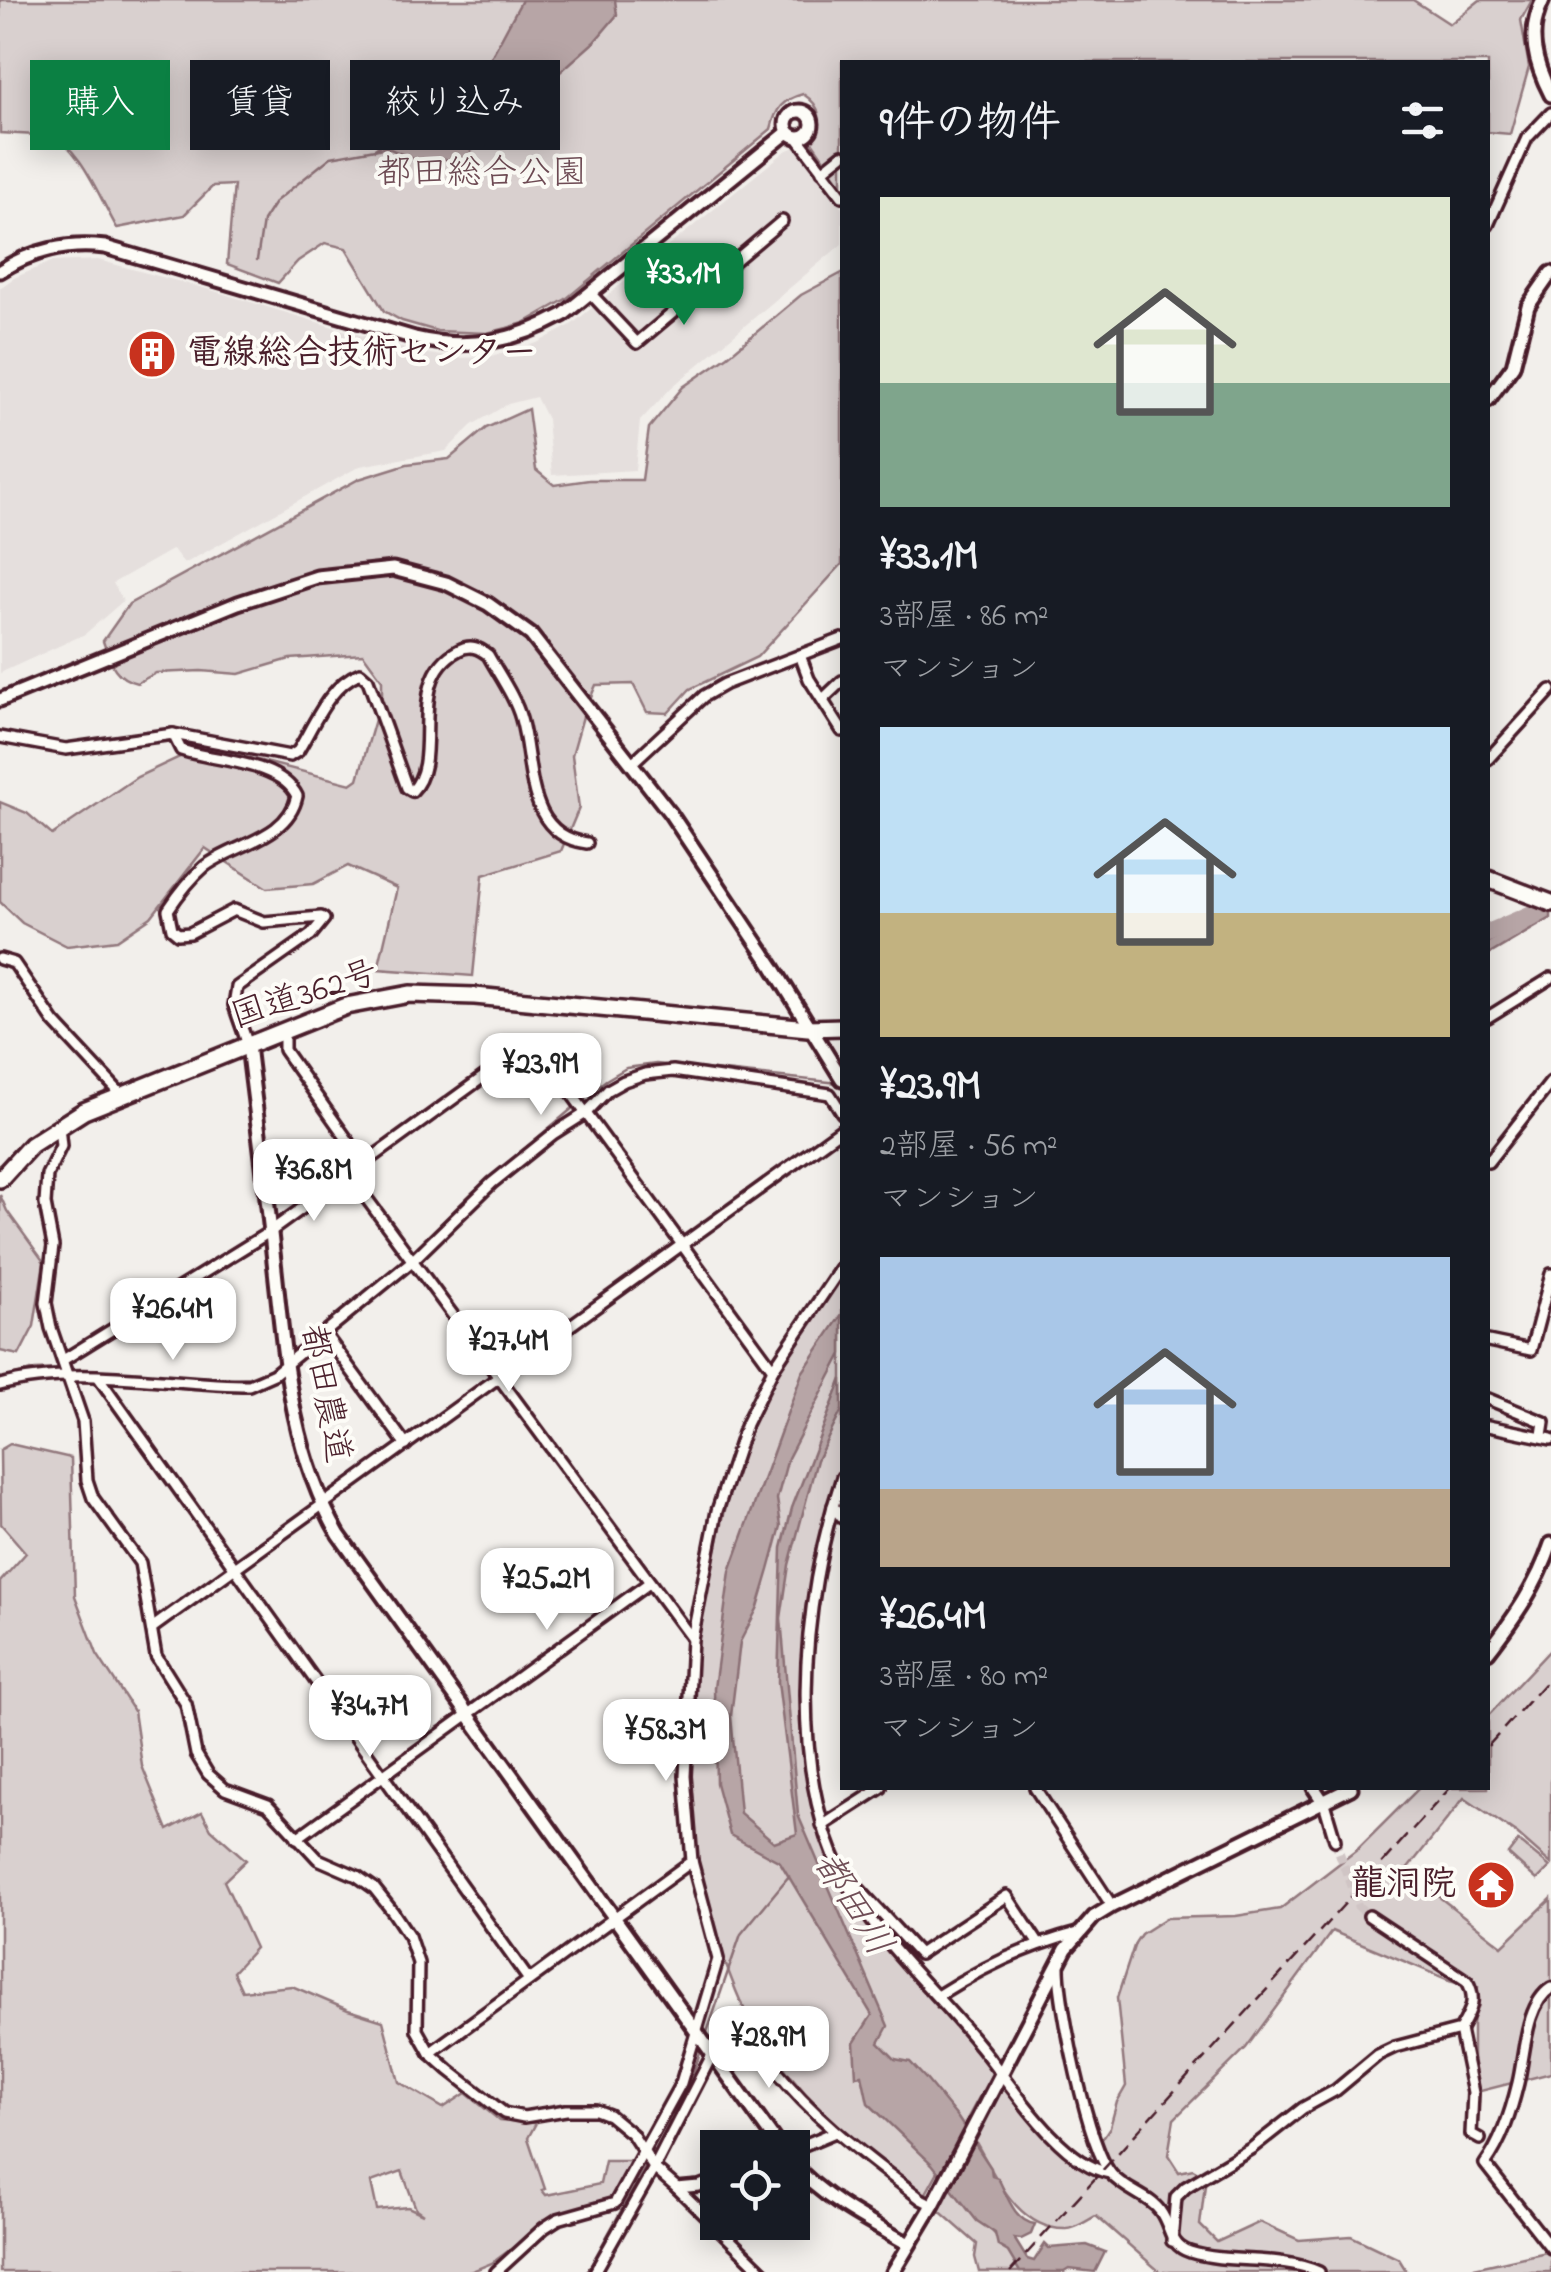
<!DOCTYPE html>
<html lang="ja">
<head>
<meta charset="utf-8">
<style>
	:root { --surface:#171b24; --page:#242831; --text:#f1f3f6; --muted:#9ea1a6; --accent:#0b8043 }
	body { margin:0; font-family:"Indie Flower","Klee One",sans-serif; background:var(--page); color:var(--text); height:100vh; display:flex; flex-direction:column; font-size:38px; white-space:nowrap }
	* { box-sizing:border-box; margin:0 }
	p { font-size:32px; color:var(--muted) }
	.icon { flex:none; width:55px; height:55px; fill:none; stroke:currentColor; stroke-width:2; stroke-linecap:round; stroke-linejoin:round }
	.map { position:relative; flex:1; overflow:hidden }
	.drawer { position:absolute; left:840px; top:60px; width:650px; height:1730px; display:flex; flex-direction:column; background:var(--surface); border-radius:0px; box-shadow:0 5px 25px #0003 }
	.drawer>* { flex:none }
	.guide { position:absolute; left:30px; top:60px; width:660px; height:90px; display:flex; gap:20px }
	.tools { position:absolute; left:700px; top:2130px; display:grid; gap:20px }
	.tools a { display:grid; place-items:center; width:110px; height:110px; border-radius:0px; background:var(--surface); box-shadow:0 5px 25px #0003; font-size:50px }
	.price { position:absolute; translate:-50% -85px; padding:0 22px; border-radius:20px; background:#fff; color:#222; font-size:32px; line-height:65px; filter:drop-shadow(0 2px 5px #0008) }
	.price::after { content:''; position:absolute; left:50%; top:60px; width:30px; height:22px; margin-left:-15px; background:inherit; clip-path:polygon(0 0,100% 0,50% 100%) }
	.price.current { background:var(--accent); color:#fff }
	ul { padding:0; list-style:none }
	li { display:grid; align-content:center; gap:20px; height:530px; padding:0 40px }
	li span { display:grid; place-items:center; height:310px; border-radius:0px; color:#555 }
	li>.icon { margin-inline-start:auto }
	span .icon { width:180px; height:180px; fill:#fffc; stroke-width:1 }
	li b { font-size:42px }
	h2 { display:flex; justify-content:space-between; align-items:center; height:120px; padding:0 40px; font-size:42px }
	.chip { padding:0 35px; border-radius:0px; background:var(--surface); box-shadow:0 5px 25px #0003; font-size:35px; line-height:90px }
	.chip.current { background:var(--accent); color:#fff }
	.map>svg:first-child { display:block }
	.built { fill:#e5dfdd }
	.green { fill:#d9d0cf; stroke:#92787d; stroke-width:2.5; fill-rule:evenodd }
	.water { fill:#b7a5a6; stroke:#8b6f75; stroke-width:2.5 }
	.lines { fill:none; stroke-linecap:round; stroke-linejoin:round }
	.stream { stroke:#8b6f75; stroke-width:2.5 }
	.river { stroke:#b7a5a6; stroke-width:18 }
	.street-tunnel { stroke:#d0c5c5; stroke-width:9; stroke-dasharray:9 4.5; stroke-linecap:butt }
	.street-casing { stroke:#4a1f2b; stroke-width:16 }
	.secondary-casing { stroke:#4a1f2b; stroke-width:19 }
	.highway-casing { stroke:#4a1f2b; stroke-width:22 }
	.street { stroke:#fdfcf7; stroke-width:9 }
	.secondary { stroke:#fdfcf7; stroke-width:11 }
	.highway { stroke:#fdfcf7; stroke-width:15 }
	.rail { stroke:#4a1f2b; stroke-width:2.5; stroke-dasharray:15 8; stroke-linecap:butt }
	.labels { text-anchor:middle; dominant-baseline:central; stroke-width:8; stroke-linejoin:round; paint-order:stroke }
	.park-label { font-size:35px; fill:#6e4b54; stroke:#fdfcf7 }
	.poi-label { font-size:35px; font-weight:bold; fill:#4a1f2b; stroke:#fdfcf7; text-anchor:start }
	.street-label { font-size:35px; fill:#4a1f2b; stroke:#fdfcf7 }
	.water-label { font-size:38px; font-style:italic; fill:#704e56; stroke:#fdfcf7 }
</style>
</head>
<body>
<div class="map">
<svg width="1551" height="2272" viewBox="0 0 1551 2272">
	<rect width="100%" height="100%" fill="#f2efeb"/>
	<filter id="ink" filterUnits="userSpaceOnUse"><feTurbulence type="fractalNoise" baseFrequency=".01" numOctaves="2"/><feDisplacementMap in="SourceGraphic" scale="20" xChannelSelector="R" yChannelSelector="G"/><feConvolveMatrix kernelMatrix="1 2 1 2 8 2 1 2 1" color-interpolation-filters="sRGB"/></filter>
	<g filter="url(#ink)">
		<!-- built -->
		<polygon class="built" points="795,147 842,208 842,244 672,387 640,421 635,470 552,475 547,419 536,397 508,404 472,425 446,451 360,466 184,564 173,549 113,583 123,601 85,634 0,673 0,288 14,278 51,262 98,260 211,290 416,352 456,358 487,357 537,343 571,325 787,150"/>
		<!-- green -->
		<g class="green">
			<path d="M0,0H1413L1450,24L1480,0H1532L1521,20L1529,67L1510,134L1488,132V62H842V185L810,139C824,122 822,106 803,94C782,100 776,108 771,129L566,299L524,323L507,328L487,333L437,331L402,321L384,311L346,248L325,243L298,261L278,283L227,264L234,185L213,186L184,215L117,228C97,193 82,149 46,130L37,135L0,133Z"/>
			<path d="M842,273V564L757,657L690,689L668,713L647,712L633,684L596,685L584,713L572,755L579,808L561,851L483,875L473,976L378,969L397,888L348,866L313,884L267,888L205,848L151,917L117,940L67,946L22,923L0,902V802L27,813L52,835L137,777L203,746L351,784L358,779L382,695V680L363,654L290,659L239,674L201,671L156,673L137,683C114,678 110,661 103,641L129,604L359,479L407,464L449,459L486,428L528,409L536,470L554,485L589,480H642L649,428L683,387L728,356L801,295Z"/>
			<polygon points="0,1195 7,1211 44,1262 34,1326 19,1355 0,1351"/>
			<path d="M842,1271V1469L827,1505L808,1593L811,1755L831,1852L840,1879L993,2072L925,2195C849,2139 795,2095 746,2012C737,1997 732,1979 725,1963C686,1864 681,1739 697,1634C700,1619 705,1604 708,1589C721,1523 734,1462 762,1400C783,1354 814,1313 842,1271Z"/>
			<path d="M10,1444L71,1458L75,1596L97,1654L134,1711L142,1766L168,1830L202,1812L211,1829L246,1860L224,1881L255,1948L233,1972L242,1991L292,1986L348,2010L383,2021L399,2082L443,2108L466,2093L499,2120L536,2123L528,2138L545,2189L542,2190L546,2195L600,2184L605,2161H630L612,2202L550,2220L492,2263L470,2272H0V1582L26,1553L1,1524L0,1450ZM402,2171L416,2209L423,2214L408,2207L377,2210L371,2182Z"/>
			<path d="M1551,1649V1864L1517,1834L1464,1798L1406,1871L1502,1946L1551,1899V2073L1473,2093V2024L1478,1987L1449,1980L1332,1931L1246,2048L1174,2119L1168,2155L1179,2172L1193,2169L1206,2177L1200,2225L1217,2242L1260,2222L1299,2240L1351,2236L1399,2259L1407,2272H1160L1096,2216C1087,2220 1076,2229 1067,2229C1018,2231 995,2175 974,2139L1002,2086L1047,2136L1085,2165L1110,2127L1117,2102L1126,2086L1117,1998L1135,1943L1141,1934L1166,1918L1236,1916L1280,1909L1358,1849L1419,1788H1488V1716Z"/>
			<polygon points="1518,1841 1550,1867 1537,1880 1508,1854"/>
			<polygon points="949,2185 1030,2272 979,2272 975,2257 977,2244 936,2208"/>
			<polygon points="1551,2251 1551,2272 1456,2272"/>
		</g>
		<!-- water -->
		<g class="water">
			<path d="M522,0H615L617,15L594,42L558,74L549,73C538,83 526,103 519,107L520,115L525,118L519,137L504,142L496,137L471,149V180L466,181C455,159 445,155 421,163L386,147L374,150C385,140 397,131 415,127C437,122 459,123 473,101L464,85L489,61Z"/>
			<polygon points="1551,907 1551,918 1488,955 1488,942"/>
			<path d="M842,1314V1354L788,1458L777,1499L781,1526L769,1570L758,1607L740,1642L731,1716L740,1813L774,1842L797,1834L778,1682L782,1548L792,1508L842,1379V1410L817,1460L789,1565L781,1618L798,1815L888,2026L879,2043L895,2059L910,2062L926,2079L958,2118L991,2168L992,2176L998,2178C1007,2195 1014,2221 1035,2224L1031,2234L1021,2239L1014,2238L1027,2259L1034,2261L1045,2244L1049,2248L1087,2245L1105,2252L1095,2272L1069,2269L1064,2272H1020L1008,2252L998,2246L995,2233L977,2221L932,2164L868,2103L862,2075L856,2076L854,2043L872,2015L780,1862L730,1835L716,1783L714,1688L730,1571L802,1373Z"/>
		</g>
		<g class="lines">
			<!-- stream -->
			<g class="stream">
				<polyline points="257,260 263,221 276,201 331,157 375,149"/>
				<polyline points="412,1252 473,1192 606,1080 626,1068 656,1064 839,1083"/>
				<polyline points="292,1353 406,1258"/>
				<polyline points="70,1369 228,1378 249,1377 273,1368"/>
				<polyline points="0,1379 35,1370 62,1369"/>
				<polyline points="706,2035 741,1934 789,1876"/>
				<polyline points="651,2157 687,2092 702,2047"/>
				<polyline points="587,2272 647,2164"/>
			</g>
			<!-- river -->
			<polyline class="river" points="1488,933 1532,914 1551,901"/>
			<!-- street-tunnel -->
			<polyline class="street-tunnel" points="1335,1840 1358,1906 1369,1916"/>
			<!-- street casing -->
			<g class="street-casing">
				<g id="street">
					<polyline points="797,137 842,196"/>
					<polyline points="822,171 842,155"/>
					<polyline points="1488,225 1527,138 1551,113"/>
					<polyline points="591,294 637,343 782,221"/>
					<polyline points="800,655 809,679 842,731"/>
					<polyline points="823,699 842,681"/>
					<path d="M173,734L181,750C213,761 280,761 297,796C288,839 233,844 204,867C190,879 178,895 168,910L172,929L178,934L190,933L234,910L264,922L321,917L324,919L311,935L237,987L234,1005L248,1045"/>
					<path d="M0,737L66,749L173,734L290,756L298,751C314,725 329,685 360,673L368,680L407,788L412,791C445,758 403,679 459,650C471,644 479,648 488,655C499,675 515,697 521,719C534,763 524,835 587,843"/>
					<polyline points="1488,759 1551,690"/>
					<polyline points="632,763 704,696 725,684 842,639"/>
					<polyline points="0,959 14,963 54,1022 121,1094"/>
					<polyline points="1488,1017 1551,978"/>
					<polyline points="284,1030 284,1050 361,1159 360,1168"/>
					<polyline points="59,1127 61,1146 47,1175 45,1204 53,1246 46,1303 51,1328 83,1421 87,1480 93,1498 140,1563 156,1656 186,1704 196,1754 208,1774 225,1789 268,1805 318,1859 357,1876 374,1888 393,1912 409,1936 418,1963 417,2030 430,2053 449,2070 504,2113 524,2117 566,2110 596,2110 609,2115 632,2134 654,2168 677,2188 699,2186 718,2179"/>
					<polyline points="1488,1162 1551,1082"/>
					<polyline points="350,1176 692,1639"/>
					<polyline points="324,1333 406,1445"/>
					<polyline points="1488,1341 1531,1350 1551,1274"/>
					<polyline points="63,1360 271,1231 533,1041 773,1369"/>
					<polyline points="99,1378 529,1980"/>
					<path d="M0,1385C74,1364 171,1385 249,1385L274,1374L412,1261L492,1183L553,1134L586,1113L608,1090L624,1081L645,1074L673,1071L830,1094L842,1113"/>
					<polyline points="1488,1399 1544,1422 1542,1435"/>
					<polyline points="1488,1426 1551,1439"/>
					<path d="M842,1477C801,1600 783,1783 855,1897C892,1955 945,2001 987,2055C1015,2091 1063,2165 1110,2173"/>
					<polyline points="833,1506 842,1518"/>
					<polyline points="152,1628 842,1129"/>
					<polyline points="1035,1788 1112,1906"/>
					<polyline points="1324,1803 1335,1840"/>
					<polyline points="822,1826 881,1788"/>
					<polyline points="297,1838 649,1583"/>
					<polyline points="847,1876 919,1954 1007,1896 1038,1943"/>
					<path d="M1059,1967C1059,2005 1088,2146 1111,2174C1124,2190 1150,2196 1160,2211C1172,2227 1168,2245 1190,2252C1232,2265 1278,2254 1319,2272"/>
					<path d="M1551,1988C1525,2005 1525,2055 1518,2083C1511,2112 1502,2141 1485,2164L1551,2248"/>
					<path d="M937,1996C981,1968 1027,1946 1077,1933"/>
					<path d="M745,2017C755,2034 764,2054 776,2070C816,2121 870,2159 921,2199L933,2205"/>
					<polyline points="1460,2030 1473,2093 1471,2134 1480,2139"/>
					<polyline points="430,2053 692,1861"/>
					<polyline points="792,2150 835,2132"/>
					<polyline points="677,2188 763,2272"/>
					<path d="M1172,2241L1176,2197L1186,2187L1252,2148L1303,2108L1336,2090L1378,2055L1395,2047L1460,2030C1470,2012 1478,2000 1467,1981L1369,1916"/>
					<polyline points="496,2272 544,2228 558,2219 615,2203 681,2083 718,1959 692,1861 685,1776 692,1639 717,1511 746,1424 773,1369 842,1266"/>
					<polyline points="595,2272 654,2168 713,2053"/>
				</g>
			</g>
			<!-- secondary casing -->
			<g class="secondary-casing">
				<g id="secondary">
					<path d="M1543,0C1526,33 1535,64 1551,95"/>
					<circle cx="799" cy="124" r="13"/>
					<path d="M0,271C31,251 68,242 105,247L415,338C469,351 515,341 563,315L788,132"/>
					<polyline points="1488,400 1513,366 1528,306 1551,273"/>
					<polyline points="0,700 238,603 317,577 393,569 446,583 488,604 531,635 670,813 773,967 842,1079"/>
					<path d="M248,1045C256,1114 266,1183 273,1252C284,1348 289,1449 339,1535L780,2148"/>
					<path d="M1488,1652C1514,1618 1537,1586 1551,1544"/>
					<polyline points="1314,1788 1324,1803"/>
					<path d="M792,2163C824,2199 865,2220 907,2243"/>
					<polyline points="893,2272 933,2205 1066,1949 1094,1917 1112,1906 1351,1788"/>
				</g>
			</g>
			<!-- highway casing -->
			<g class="highway-casing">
				<g id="highway">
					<polyline points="1488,879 1551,903"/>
					<polyline points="0,1179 31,1145 84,1111 346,1006 410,994 475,996 808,1028 842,1027"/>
				</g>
			</g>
			<!-- street -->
			<use href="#street" class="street"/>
			<!-- secondary -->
			<use href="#secondary" class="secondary"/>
			<!-- highway -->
			<use href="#highway" class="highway"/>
			<!-- rail -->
			<g class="rail">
				<polyline points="1488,1746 1551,1676"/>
				<polyline points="1010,2272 1450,1788"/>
			</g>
		</g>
	</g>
	<!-- icons -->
	<defs>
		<g id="building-disc" transform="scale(2.5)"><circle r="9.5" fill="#c8321e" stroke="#fdfcf7"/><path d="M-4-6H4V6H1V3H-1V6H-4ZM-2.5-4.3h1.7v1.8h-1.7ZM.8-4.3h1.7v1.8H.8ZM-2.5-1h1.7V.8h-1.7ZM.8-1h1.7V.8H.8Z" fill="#fff"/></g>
		<g id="temple-disc" transform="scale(2.5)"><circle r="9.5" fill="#c8321e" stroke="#fdfcf7"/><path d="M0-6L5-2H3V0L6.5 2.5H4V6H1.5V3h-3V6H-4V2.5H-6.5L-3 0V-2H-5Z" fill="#fff"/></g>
	</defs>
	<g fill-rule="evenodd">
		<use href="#building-disc" x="152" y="354"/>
		<use href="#temple-disc" x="1491" y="1885"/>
	</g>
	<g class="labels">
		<!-- park labels -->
		<g class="park-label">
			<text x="482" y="174">都田総合公園</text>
		</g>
		<!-- poi labels -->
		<g class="poi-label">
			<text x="187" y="354">電線総合技術センター</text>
			<text x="1456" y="1885" text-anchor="end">龍洞院</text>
		</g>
		<!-- street labels -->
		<g class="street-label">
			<text transform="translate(305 996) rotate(-18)">国道362号</text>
			<text transform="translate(324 1394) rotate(79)">都田農道</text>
		</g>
		<!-- water labels -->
		<g class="water-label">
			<text transform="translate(851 1905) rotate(58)">都田川</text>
		</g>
	</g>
</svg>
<div class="tools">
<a><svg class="icon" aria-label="locate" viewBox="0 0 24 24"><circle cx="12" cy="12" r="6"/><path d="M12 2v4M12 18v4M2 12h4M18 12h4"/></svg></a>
</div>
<b class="price current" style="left:684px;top:328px">¥33.1M</b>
<b class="price" style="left:541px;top:1118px">¥23.9M</b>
<b class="price" style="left:314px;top:1224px">¥36.8M</b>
<b class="price" style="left:173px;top:1363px">¥26.4M</b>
<b class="price" style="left:509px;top:1395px">¥27.4M</b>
<b class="price" style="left:547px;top:1633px">¥25.2M</b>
<b class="price" style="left:370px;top:1760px">¥34.7M</b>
<b class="price" style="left:666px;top:1784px">¥58.3M</b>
<b class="price" style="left:769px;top:2091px">¥28.9M</b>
<div class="guide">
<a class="chip current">購入</a>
<a class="chip">賃貸</a>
<a class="chip">絞り込み</a>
</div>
<section class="drawer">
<h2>9件の物件<svg class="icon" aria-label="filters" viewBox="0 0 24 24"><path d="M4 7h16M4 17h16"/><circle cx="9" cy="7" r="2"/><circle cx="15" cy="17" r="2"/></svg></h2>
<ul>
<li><span style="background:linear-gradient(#dfe7d0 60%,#7fa58c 0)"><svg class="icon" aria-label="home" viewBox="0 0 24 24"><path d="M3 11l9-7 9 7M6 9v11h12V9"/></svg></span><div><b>¥33.1M</b><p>3部屋 · 86 m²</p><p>マンション</p></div></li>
<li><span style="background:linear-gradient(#bfe0f5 60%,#c2b280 0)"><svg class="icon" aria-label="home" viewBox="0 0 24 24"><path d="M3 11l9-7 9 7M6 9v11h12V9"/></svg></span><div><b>¥23.9M</b><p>2部屋 · 56 m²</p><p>マンション</p></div></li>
<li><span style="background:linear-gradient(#a9c7e8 75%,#b9a48a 0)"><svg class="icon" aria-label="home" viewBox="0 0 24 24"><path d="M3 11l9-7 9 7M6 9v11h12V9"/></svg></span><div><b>¥26.4M</b><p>3部屋 · 80 m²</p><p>マンション</p></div></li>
</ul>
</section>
</div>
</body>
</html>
